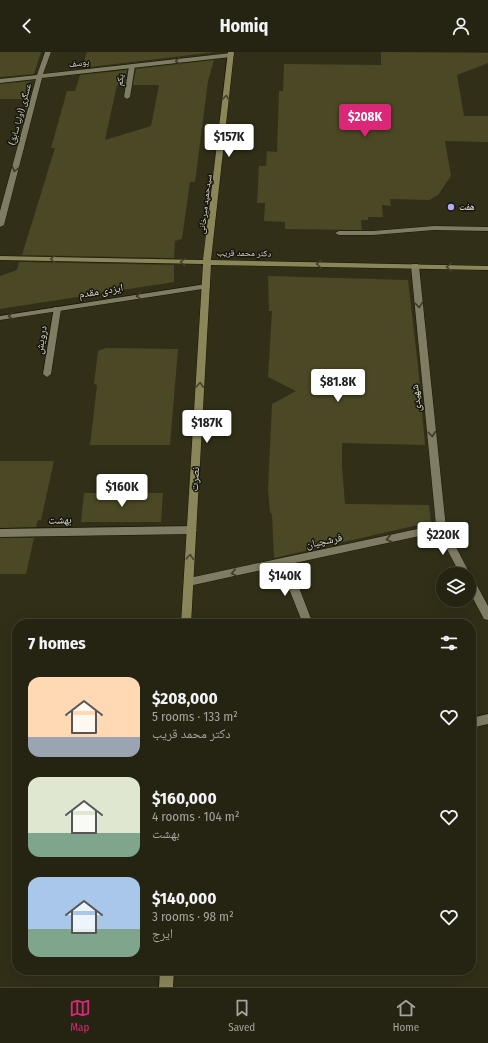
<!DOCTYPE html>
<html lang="en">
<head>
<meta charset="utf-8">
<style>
	:root { --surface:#252311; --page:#312f1f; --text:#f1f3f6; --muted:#a3a49f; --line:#424031; --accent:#db2777 }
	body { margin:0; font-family:"Fira Sans Condensed","Noto Naskh Arabic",sans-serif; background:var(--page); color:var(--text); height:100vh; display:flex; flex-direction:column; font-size:15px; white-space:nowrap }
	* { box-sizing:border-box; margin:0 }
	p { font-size:13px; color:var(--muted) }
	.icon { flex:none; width:22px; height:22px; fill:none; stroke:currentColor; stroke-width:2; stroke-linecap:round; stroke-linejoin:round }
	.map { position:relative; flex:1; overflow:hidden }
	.details { position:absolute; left:12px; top:567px; width:464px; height:356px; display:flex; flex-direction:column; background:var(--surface); border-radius:16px; box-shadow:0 4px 16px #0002,0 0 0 1px var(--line) }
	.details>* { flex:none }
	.controls { position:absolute; left:436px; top:515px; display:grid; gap:8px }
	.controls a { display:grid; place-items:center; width:40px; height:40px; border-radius:50%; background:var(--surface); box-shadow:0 4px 16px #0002,0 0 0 1px var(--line); font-size:20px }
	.price { position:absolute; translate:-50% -34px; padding:0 9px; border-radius:4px; background:#fff; color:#222; font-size:13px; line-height:26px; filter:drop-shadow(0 1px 2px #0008) }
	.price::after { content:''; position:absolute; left:50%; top:24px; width:12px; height:9px; margin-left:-6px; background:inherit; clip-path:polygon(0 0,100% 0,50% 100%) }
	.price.active { background:var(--accent); color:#fff }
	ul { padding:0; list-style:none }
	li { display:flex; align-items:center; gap:12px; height:100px; padding:0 16px }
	li span { display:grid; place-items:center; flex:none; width:112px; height:80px; border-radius:12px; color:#555 }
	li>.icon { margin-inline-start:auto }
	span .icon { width:48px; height:48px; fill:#fffc; stroke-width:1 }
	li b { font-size:17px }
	h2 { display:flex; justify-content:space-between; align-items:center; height:48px; padding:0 16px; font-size:17px }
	header { display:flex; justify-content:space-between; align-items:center; height:52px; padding:0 16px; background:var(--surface); font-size:18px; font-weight:700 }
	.menu { display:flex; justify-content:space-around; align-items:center; height:56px; border-top:1px solid var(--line); background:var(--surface); font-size:11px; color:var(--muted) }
	.menu a { display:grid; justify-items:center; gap:2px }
	.menu .active { color:var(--accent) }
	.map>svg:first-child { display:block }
	.building { fill:#4b4825 }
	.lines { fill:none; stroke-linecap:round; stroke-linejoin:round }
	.service-casing { stroke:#191702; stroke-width:1 }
	.minor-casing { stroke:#191702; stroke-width:1 }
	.secondary-casing { stroke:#191702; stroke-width:1 }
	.service { fill:#7e7c62; fill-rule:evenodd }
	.minor { fill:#7e7c62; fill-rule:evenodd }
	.secondary { fill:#8b865a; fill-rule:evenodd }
	.oneway { stroke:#3b3a2a }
	.oneway2 { stroke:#45432b }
	.poi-dot { fill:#b5acf8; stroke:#17160c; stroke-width:1.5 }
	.labels { text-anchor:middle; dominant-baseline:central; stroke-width:3; stroke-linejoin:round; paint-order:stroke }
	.far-street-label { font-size:9px; fill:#dad9cb; stroke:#17160c }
	.far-poi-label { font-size:9px; font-weight:bold; fill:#dad9cb; stroke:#17160c; text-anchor:start }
	.street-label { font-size:11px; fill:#dad9cb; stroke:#17160c }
</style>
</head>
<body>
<header><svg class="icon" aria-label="back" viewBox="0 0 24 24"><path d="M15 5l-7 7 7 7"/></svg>Homiq<svg class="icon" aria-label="person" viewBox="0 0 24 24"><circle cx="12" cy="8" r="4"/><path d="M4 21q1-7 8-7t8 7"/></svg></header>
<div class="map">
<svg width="488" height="935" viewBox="0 0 488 935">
	<rect width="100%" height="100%" fill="#312f17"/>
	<!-- building -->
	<g class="building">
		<polygon points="0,0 41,0 34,22 0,25"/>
		<polygon points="87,0 216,0 82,16"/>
		<polygon points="381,0 488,1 488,11 457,23 464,64 488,64 488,90 445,89 451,124 438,143 429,148 390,147 391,154 382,153 383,165 368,165 368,168 361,168 362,178 285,177 285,170 264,169 265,151 257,151 259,114 266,114 267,99 277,100 279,39 283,39 284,12 381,13"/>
		<polygon points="214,8 208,29 195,130 190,130 182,187 175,189 174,206 22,203 55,96 51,96 67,39 75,39 80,23 127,18 124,33 117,33 105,88 151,74 159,33 133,33 136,17"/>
		<polygon points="31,29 25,47 0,47 0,32"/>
		<polygon points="19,210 174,213 174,230 0,257 0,224 17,218"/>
		<polygon points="268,224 408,228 418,314 425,393 342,391 342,414 345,452 429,453 431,470 274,506 272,463 270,460 268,438 272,352 296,339 268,325 272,259 269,259"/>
		<polygon points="106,296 178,297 170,393 90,393 97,333 94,332 98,299"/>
		<polygon points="0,409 54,409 41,468 38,468 36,475 0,476"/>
		<polygon points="84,441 163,441 161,470 81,470"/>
		<polygon points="0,486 34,486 26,522 0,522"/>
	</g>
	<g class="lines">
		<!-- service casing -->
		<g class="service-casing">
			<g id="service">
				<polygon points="132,12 135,14 130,45 127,47 124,45 129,14"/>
				<polygon points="434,174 488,175 488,179 434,178 373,183 339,183 335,181 339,179 373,179"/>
				<polygon points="54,255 57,255 61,257 51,322 47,325 43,322"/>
			</g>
		</g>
		<!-- minor casing -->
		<g class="minor-casing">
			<g id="minor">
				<polygon points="45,0 51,0 43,22 231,1 234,3 231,5 42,26 4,173 0,175 0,159 36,27 0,31 0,27 37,23"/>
				<polygon points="412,212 418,212 419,214 446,476 470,522 469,524 469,522 460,522 438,480 290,512 313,572 303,572 280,514 189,534 185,533 184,530 185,527 189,526 436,473 411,214"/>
				<polygon points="206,232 210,234 209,236 0,268 0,264"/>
				<polygon points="192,474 197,478 192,482 0,485 0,477"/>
				<polygon points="469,525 473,526 488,554 488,568 484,567 469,539"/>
				<polygon points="488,662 488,672 471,676 471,666"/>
			</g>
		</g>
		<!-- secondary casing -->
		<g class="secondary-casing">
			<g id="secondary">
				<polygon points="228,0 234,0 211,208 488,214 488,218 211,213 191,572 181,572 203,212 0,208 0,204 203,208"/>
				<polygon points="160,918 174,918 173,935 159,935"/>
			</g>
		</g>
		<!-- service -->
		<use href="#service" class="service"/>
		<!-- minor -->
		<use href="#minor" class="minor"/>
		<!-- secondary -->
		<use href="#secondary" class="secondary"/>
	</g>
	<!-- one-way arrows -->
	<defs><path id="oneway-chevron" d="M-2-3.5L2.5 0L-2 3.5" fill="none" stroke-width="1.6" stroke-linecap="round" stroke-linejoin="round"/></defs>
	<g class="oneway">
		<use href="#oneway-chevron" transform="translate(178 9) rotate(173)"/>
		<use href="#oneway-chevron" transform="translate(15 117) rotate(105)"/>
		<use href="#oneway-chevron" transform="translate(139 244) rotate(171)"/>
		<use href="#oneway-chevron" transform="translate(419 253) rotate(84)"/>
		<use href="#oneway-chevron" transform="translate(11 264) rotate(171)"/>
		<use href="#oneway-chevron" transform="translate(432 382) rotate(84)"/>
		<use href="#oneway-chevron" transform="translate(389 487) rotate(168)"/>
		<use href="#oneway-chevron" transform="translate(234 521) rotate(168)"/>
	</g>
	<g class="oneway2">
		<use href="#oneway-chevron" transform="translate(226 46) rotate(-83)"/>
		<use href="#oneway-chevron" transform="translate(53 207) rotate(-179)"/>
		<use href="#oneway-chevron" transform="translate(183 210) rotate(-179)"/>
		<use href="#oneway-chevron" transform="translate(319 212) rotate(-179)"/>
		<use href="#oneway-chevron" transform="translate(449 215) rotate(-179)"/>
		<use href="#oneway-chevron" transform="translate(200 333) rotate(-87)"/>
		<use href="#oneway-chevron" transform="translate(190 505) rotate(-87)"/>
	</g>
	<!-- markers -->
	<circle class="poi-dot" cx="451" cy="155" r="4"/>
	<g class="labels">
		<!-- far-street labels -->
		<g class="far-street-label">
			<text transform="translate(79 11) rotate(-7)">یوسف</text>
			<text transform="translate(120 28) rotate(-82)">یکم</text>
			<text transform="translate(20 62) rotate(-75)">عسگری (اولیا سابق)</text>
			<text transform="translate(205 152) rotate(-83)">سیدحمید میرخانی</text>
			<text transform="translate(244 201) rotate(1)">دکتر محمد قریب</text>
		</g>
		<!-- far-poi labels -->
		<g class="far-poi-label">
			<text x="459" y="155">هفت</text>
		</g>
		<!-- street labels -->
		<g class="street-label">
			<text transform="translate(101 239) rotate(-9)">ایزدی مقدم</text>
			<text transform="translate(41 288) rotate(-81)">درویش</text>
			<text transform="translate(416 346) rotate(-96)">شهیدی</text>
			<text transform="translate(195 427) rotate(-87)">نصرت</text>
			<text transform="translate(60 468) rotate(-1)">بهشت</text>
			<text transform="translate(324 489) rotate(-12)">فرشچیان</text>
		</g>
	</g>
</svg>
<div class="controls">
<a><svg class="icon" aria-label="layers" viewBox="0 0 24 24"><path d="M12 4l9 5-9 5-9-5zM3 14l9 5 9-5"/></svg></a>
</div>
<b class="price active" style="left:365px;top:86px">$208K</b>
<b class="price" style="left:229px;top:106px">$157K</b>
<b class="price" style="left:338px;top:351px">$81.8K</b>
<b class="price" style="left:207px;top:392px">$187K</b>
<b class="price" style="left:122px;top:456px">$160K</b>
<b class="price" style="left:443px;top:504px">$220K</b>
<b class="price" style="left:285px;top:545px">$140K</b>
<section class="details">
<h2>7 homes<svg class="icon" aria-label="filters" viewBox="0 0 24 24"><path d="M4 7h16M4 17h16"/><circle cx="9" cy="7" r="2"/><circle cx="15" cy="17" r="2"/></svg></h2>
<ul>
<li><span style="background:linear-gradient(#ffd9b3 75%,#9aa5b1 0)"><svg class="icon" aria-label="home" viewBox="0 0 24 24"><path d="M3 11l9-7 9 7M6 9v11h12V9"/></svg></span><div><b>$208,000</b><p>5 rooms · 133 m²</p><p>دکتر محمد قریب</p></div><svg class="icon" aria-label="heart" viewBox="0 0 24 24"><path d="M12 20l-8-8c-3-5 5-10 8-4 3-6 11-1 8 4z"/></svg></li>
<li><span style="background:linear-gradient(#dfe7d0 70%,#7fa58c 0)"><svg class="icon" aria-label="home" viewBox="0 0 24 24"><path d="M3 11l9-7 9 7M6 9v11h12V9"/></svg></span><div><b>$160,000</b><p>4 rooms · 104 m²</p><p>بهشت</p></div><svg class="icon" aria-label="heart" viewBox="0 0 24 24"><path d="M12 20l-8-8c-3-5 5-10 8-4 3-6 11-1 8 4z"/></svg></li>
<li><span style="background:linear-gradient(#a9c7e8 65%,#7fa58c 0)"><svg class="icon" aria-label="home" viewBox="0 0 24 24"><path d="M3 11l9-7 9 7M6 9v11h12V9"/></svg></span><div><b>$140,000</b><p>3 rooms · 98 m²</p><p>ایرج</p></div><svg class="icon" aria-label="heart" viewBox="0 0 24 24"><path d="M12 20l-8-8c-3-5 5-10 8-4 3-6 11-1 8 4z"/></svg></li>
</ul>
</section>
</div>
<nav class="menu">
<a class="active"><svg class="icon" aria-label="map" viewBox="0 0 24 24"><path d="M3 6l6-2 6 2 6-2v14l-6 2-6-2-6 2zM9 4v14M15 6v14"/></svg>Map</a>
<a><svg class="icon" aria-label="saved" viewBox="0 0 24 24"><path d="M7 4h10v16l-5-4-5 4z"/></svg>Saved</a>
<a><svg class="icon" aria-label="home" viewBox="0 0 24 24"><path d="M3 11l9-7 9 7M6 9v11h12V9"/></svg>Home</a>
</nav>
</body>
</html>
